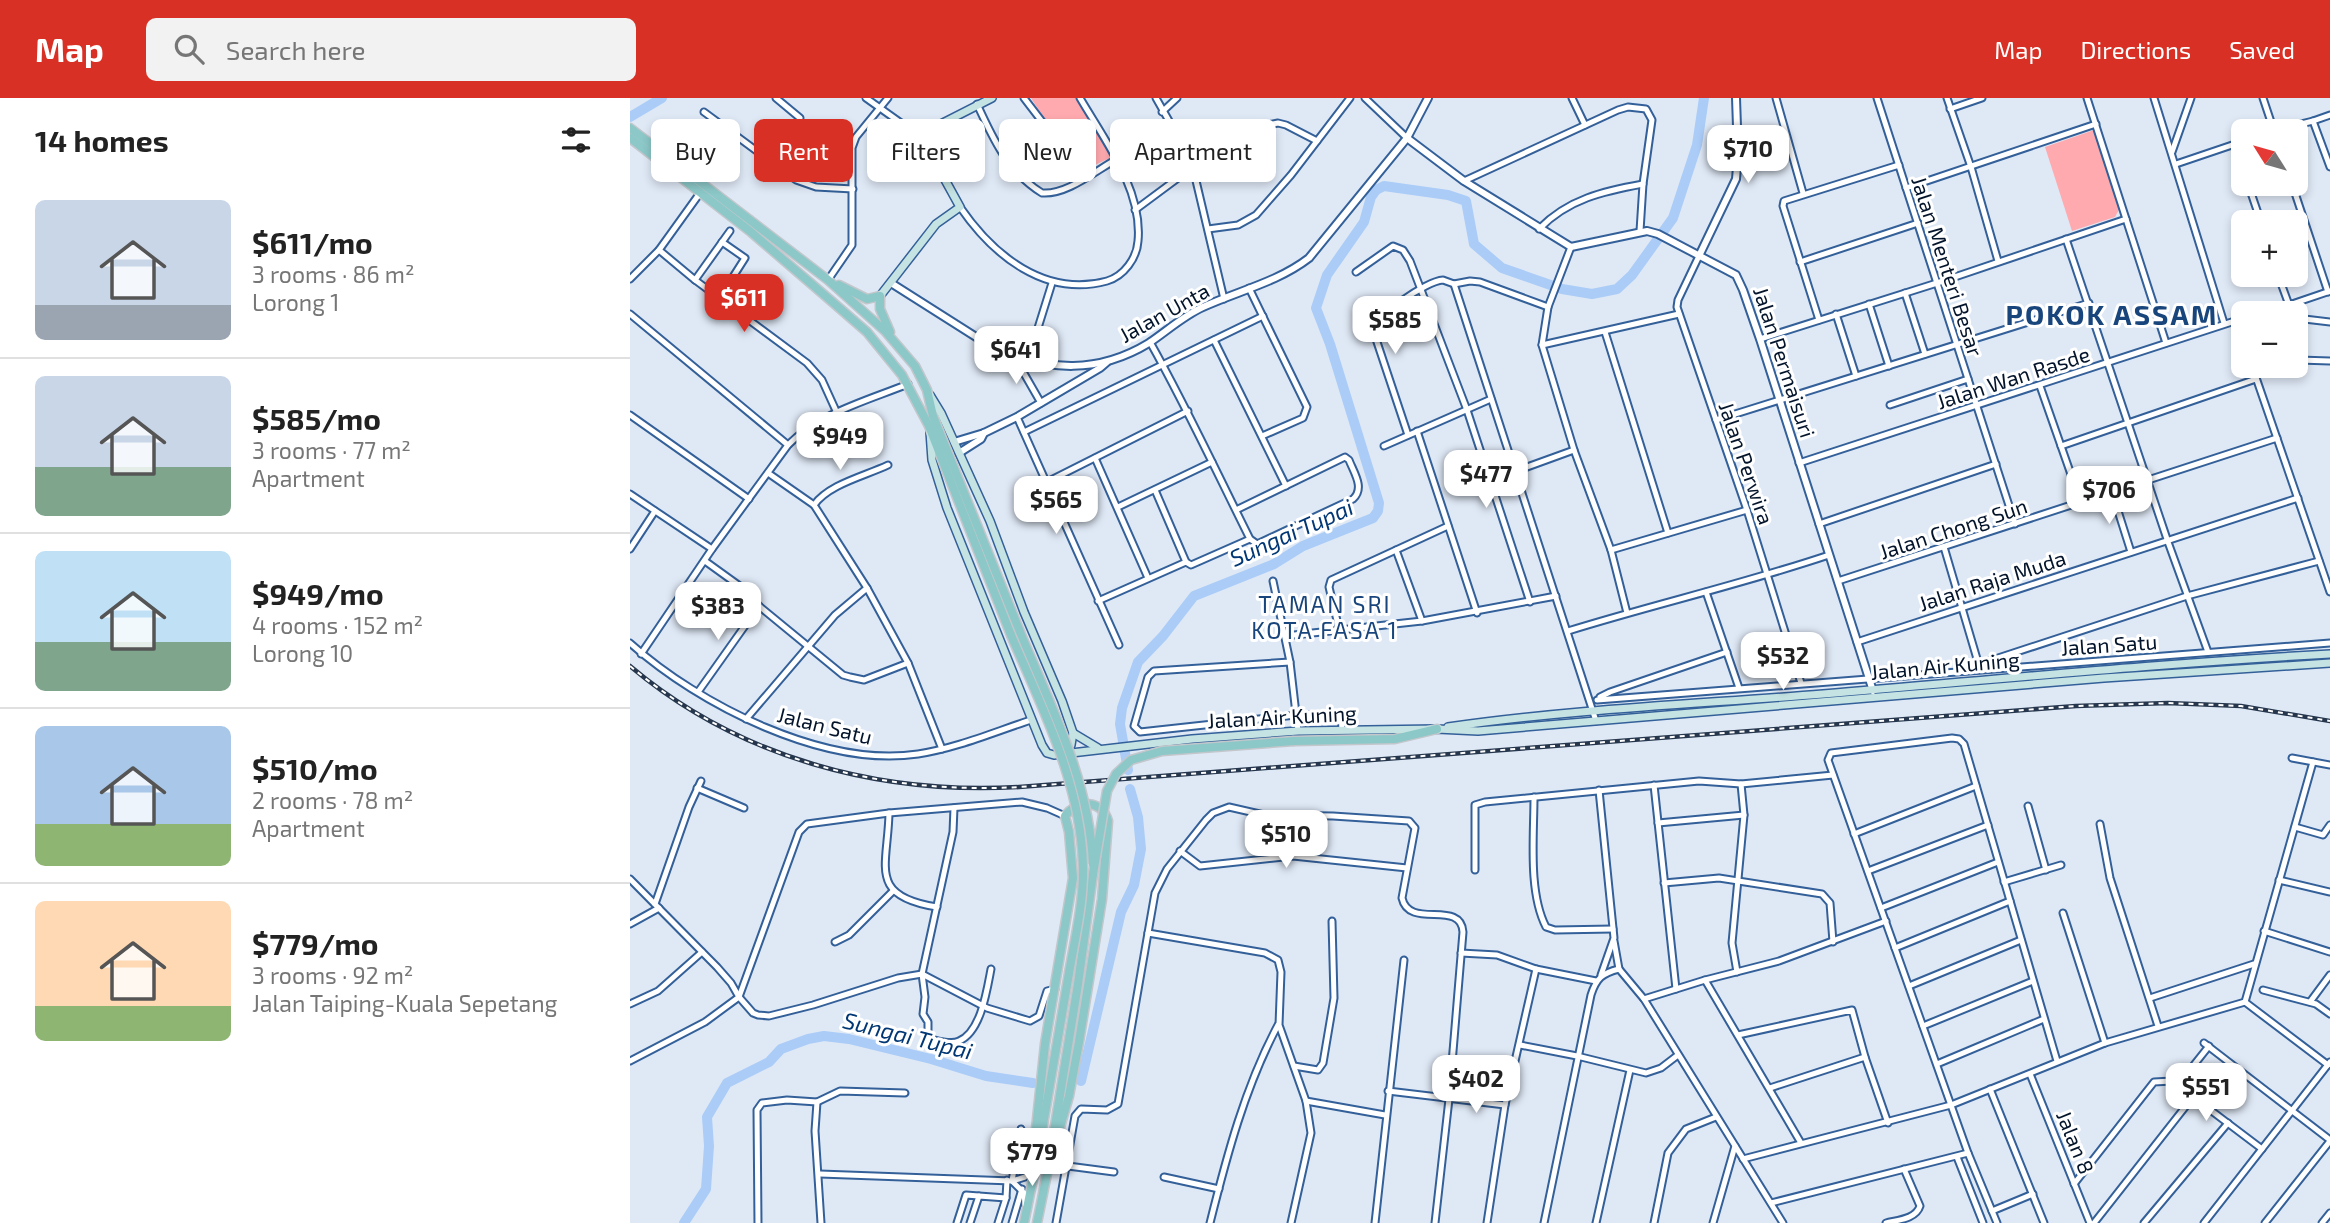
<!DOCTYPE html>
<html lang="en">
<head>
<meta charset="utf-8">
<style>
	:root { --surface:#fff; --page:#f2f2f2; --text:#222; --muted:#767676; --line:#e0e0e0; --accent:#d93025 }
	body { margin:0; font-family:"Exo 2",sans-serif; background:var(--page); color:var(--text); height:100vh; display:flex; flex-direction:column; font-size:26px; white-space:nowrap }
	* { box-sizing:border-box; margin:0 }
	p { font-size:23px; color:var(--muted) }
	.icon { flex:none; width:38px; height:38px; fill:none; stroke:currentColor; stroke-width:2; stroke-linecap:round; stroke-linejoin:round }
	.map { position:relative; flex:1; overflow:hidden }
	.side { display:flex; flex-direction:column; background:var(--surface); width:630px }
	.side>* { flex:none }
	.banner { position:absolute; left:21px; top:21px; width:665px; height:63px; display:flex; gap:14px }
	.needle { width:46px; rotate:307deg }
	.buttons { position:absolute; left:1601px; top:21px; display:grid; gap:14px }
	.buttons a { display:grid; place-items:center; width:77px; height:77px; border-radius:10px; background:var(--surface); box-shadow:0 4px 10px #0003; font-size:35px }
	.price { position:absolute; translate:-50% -60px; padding:0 16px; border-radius:14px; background:#fff; color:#222; font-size:23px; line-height:46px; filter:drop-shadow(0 2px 4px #0008) }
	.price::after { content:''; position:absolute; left:50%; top:42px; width:21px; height:16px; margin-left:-10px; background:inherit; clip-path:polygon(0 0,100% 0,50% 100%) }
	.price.on { background:var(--accent); color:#fff }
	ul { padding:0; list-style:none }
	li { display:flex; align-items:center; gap:21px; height:175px; padding:0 35px }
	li+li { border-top:2px solid var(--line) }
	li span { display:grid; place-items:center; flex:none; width:196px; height:140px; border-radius:10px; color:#555 }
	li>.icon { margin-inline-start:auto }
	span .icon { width:84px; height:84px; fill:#fffc; stroke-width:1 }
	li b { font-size:30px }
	h2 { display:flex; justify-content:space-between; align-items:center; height:84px; padding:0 35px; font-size:30px }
	.chip { padding:0 24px; border-radius:10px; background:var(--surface); box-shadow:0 4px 10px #0003; font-size:24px; line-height:63px }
	.chip.on { background:var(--accent); color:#fff }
	header { display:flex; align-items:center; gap:42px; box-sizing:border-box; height:98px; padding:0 35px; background:var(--accent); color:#fff }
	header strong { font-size:33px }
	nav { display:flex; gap:38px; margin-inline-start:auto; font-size:24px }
	.search { width:490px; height:63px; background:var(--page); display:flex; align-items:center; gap:18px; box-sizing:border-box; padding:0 24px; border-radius:10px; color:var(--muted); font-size:26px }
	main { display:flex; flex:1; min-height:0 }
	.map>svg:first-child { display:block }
	.green { fill:#ffaaaf }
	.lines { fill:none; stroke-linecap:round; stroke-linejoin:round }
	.river { stroke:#abccf7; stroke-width:10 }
	.minor-casing { stroke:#346099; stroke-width:9 }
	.tertiary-casing { stroke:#346099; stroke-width:10 }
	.secondary-casing { stroke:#346099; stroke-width:10 }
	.primary-casing { stroke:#c3c7cc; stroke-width:11 }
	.minor { stroke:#fff; stroke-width:5 }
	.tertiary { stroke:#fff; stroke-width:6 }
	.secondary { stroke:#c5e3e3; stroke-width:7 }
	.primary { stroke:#8cc8c8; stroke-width:8 }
	.rail-casing { stroke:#26364c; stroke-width:4.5 }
	.rail { stroke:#fff; stroke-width:2; stroke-dasharray:5; stroke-linecap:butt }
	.primary-bridge-casing { stroke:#c3c7cc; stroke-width:11; stroke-linecap:butt }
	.primary-bridge { stroke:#8cc8c8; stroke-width:8 }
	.labels { text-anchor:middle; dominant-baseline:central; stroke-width:6; stroke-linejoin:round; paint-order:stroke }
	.street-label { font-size:21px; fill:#03142b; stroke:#fff }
	.water-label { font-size:23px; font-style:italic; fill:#003774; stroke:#fff }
	.neighbourhood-label { font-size:23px; letter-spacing:2px; fill:#18457b; stroke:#fff }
	.district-label { font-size:28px; font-weight:bold; letter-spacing:2px; fill:#18457b; stroke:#fff }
</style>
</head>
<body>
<header>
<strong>Map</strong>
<div class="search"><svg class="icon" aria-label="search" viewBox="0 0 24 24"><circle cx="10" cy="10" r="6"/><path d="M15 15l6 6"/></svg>Search here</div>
<nav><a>Map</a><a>Directions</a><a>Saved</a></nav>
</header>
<main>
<section class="side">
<h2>14 homes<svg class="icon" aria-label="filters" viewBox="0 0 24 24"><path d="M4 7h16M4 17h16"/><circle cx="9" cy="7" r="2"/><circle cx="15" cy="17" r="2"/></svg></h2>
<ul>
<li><span style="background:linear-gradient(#c9d6e8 75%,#9aa5b1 0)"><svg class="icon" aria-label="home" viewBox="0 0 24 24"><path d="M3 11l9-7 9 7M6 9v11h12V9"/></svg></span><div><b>$611/mo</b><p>3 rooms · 86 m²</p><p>Lorong 1</p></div></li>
<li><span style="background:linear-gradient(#c9d6e8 65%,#7fa58c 0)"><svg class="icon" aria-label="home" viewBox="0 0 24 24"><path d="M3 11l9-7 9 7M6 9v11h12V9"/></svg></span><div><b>$585/mo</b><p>3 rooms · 77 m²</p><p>Apartment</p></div></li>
<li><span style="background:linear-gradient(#bfe0f5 65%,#7fa58c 0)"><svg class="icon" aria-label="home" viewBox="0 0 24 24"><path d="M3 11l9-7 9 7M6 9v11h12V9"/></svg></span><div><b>$949/mo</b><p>4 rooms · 152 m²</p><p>Lorong 10</p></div></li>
<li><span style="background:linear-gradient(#a9c7e8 70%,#8fb573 0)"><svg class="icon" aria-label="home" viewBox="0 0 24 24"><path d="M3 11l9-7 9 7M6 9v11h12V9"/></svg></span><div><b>$510/mo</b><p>2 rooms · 78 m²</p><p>Apartment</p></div></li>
<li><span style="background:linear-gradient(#ffd9b3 75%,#8fb573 0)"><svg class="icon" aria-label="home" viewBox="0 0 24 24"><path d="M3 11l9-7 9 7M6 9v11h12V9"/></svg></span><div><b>$779/mo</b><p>3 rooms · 92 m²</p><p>Jalan Taiping-Kuala Sepetang</p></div></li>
</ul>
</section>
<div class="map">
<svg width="1700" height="1125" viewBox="0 0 1700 1125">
	<rect width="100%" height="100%" fill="#dfe9f6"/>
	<!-- green -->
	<g class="green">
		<path d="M401,0H446L482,59L465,67C445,63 411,17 401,0Z"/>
		<polygon points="1464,32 1491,108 1485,119 1442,133 1415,49"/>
	</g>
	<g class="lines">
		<!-- river -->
		<g class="river">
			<polyline points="0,19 32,0"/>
			<polyline points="498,672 490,626 492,610 508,564 533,538 564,498 644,466 673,448 743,420 748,413 749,405 700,246 686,210 697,177 734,124 741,99 746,92 754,88 818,97 836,103 844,146 872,170 932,191 962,196 987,191 1002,177 1043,120 1067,47 1074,0"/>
			<polyline points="451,983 491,814 504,787 511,751 508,719 500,691"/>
			<polyline points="54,1125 76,1091 79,1048 77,1019 97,985 139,964 151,951 178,941 194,938 219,941 301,961 356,978 403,985"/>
		</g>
		<!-- minor casing -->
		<g class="minor-casing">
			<g id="minor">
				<polyline points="146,0 170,20"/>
				<polyline points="236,0 292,40"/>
				<polyline points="394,0 420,34 462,75"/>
				<polyline points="526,0 551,44 563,70 594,201"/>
				<polyline points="735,0 777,40"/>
				<polyline points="942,0 955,27"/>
				<polyline points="1146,0 1173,95"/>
				<polyline points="1247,0 1385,426"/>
				<polyline points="1317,0 1341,69 1368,163"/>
				<polyline points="1457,0 1536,245"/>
				<polyline points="1524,0 1594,225"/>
				<polyline points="1633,0 1644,33"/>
				<path d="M347,6C363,41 378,74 412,95C437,97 465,73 487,61"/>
				<polyline points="1320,11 1352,0"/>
				<polyline points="74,14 166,82 186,89 223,91"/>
				<polyline points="532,14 547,0"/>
				<polyline points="1700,17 1683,23 1700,69"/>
				<polyline points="1643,33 1683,23"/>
				<polyline points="1605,46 1614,72"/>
				<polyline points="1542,54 1561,0"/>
				<polyline points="1546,66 1614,43"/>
				<polyline points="834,83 988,12 998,9 1016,11 1022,22 1013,86 1010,133"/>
				<polyline points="1618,86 1631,124"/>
				<polyline points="1662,86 1698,194"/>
				<polyline points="1276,90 1466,26"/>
				<path d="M330,109C363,157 415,200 477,183C494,178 507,160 508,143C513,92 474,41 450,0"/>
				<polyline points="505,112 598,43 623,30 648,25 656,27 687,43"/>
				<polyline points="578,131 608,127 626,117 661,77 720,0"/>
				<path d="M909,131C938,101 974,93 1013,86"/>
				<polyline points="1436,141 1538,444 1578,554"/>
				<polyline points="92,144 115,160 94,193"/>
				<polyline points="941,149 918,209 912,247 944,352 981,452 997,515"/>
				<polyline points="29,152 65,182 177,265 192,282 207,315"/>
				<polyline points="1069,158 1048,202 1047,209 1117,412 1171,585"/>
				<polyline points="1170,164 1288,125"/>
				<polyline points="726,174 763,148 773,152 780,163 837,312 900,504"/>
				<polyline points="1648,177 1659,207 1700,193"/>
				<polyline points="0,181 29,152 70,95"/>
				<polyline points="65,182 100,133"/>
				<polyline points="198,182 222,147 222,50 226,39 258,0"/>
				<polyline points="824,186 966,623"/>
				<polyline points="619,190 677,309 673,320 632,338"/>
				<polyline points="1275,195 1295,256"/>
				<polyline points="1239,206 1259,268"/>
				<polyline points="0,216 158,347"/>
				<polyline points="1206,216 1226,278"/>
				<polyline points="1666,220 1700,224"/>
				<polyline points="1189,222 1153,108 1154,103 1269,67"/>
				<polyline points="1606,222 1614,244"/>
				<polyline points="975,234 1038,435"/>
				<polyline points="1130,241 1307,185 1496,121"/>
				<polyline points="584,242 656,388"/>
				<path d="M520,244C556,308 587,375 620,441L627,446L723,401C735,390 724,375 719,362L715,359L606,412"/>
				<polyline points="912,247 1049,216"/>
				<polyline points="384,258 411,305"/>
				<polyline points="398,262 422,185"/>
				<polyline points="1669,262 1700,263"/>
				<polyline points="1622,268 1700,494"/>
				<polyline points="1410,288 1451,405"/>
				<polyline points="1260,307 1338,281"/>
				<polyline points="0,317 119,401"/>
				<polyline points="387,319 489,547"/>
				<polyline points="1086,322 1459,205"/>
				<polyline points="787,333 847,515"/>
				<polyline points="394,334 633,218"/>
				<path d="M778,337L744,235C746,217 796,183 813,182L824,186L840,183L850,184L918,209"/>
				<polyline points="754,348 861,301"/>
				<polyline points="1431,348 1626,281"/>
				<polyline points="465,360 518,480"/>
				<polyline points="1169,365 1614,220"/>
				<polyline points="886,373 944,352"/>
				<polyline points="138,375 184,407 237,490 278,565 312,651"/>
				<polyline points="417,384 558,313"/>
				<polyline points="525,392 556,464"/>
				<polyline points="1482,394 1501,454"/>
				<polyline points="0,396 82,451"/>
				<path d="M184,407C199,386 235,378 258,367"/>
				<polyline points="488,409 582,364"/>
				<polyline points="1189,426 1366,366"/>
				<polyline points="1314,449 1350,571"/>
				<polyline points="0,451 25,413"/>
				<polyline points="766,452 792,523"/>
				<polyline points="981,452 1117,412"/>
				<polyline points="75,463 118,494 129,508 213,577 220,579 234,582 278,565"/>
				<polyline points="643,483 660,564 668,633"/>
				<polyline points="1208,483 1647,340"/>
				<polyline points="1076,494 1109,590"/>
				<polyline points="468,503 556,464 561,467 620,441"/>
				<polyline points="709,531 699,489 701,482 818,428"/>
				<path d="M938,533C1025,506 1113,486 1199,457"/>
				<polyline points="655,538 792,523 926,498"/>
				<polyline points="1227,544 1668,400"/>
				<path d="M0,545C69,607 194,670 288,656C327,650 364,634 401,622"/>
				<path d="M11,556L82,451L158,347C189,315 239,302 278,286"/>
				<polyline points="660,564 524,573 518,579 504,628 510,634 666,617 711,616 712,632"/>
				<polyline points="1350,571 1356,564 1557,498 1689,463"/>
				<polyline points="68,594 129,508"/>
				<polyline points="970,599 980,594 1097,554"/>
				<polyline points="967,602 1700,545"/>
				<polyline points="116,621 205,517 237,490"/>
				<polyline points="1662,660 1700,667"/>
				<polyline points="1024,687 1046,891"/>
				<polyline points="67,690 114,710"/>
				<polyline points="969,692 984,840 971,877"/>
				<path d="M904,699C904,738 898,794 916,829L925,832L983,831"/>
				<polyline points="1398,708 1416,772"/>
				<path d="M324,710L323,734L292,876L295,899L293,916L298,924V937L301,941C309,943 321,947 329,943C351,934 357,892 361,871"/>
				<path d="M259,715C258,768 237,798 307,809"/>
				<polyline points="1028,725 1114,717"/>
				<polyline points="1470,726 1480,780 1528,928"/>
				<polyline points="1665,729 1693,737 1700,727"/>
				<polyline points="1224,736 1346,688"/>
				<polyline points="550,753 570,768 663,758 777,770"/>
				<polyline points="845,772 845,707 855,704 1069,683 1111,686 1203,677"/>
				<polyline points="1238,773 1358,727"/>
				<polyline points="0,781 87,869 101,885 109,899 123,915 128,917 139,918 183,907 268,880 292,876 357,910 400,923 409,918 417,893 425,891"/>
				<polyline points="1649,782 1700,794"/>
				<polyline points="1374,784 1431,767"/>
				<polyline points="1034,785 1089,780 1192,796 1200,805 1203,844"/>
				<polyline points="25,806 59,709 71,683"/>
				<polyline points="1251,810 1368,764"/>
				<polyline points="1433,815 1475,945"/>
				<polyline points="0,826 29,810"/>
				<polyline points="1634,833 1700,854"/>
				<polyline points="518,835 635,855 648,862 651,874 649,927 676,1003 681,1035 661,1125"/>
				<polyline points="984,843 989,871"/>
				<polyline points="205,844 219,837 263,793"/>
				<polyline points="1265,850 1380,803"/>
				<polyline points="831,855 867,857 906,871 966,883"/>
				<polyline points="1107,874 1102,845 1114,717 1111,686"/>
				<polyline points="1075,882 1171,1045"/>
				<polyline points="1279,888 1391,842"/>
				<polyline points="1633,892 1686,906 1700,916"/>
				<polyline points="1520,900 1624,866"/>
				<polyline points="1014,901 1075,882 1149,863 1256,823"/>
				<polyline points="1615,904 1698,967"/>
				<polyline points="1680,904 1700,877"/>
				<polyline points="0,906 28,893 72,854"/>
				<polyline points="1293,928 1403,883"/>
				<polyline points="1108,937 1222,912 1235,959 1258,1025"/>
				<polyline points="1574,945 1700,1042"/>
				<polyline points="890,947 947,958 1016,975 1031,970 1048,957"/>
				<polyline points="0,963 75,924 109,899 169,734 177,726 259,715 392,704 417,710 435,718"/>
				<polyline points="1307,966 1414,921"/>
				<polyline points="664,968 688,972 693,965 704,900 702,823"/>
				<polyline points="1400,976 1460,1125"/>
				<polyline points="1548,987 1579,948"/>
				<polyline points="1140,990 1235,959"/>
				<polyline points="1360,991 1414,1125"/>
				<polyline points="758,993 875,1007"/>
				<polyline points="676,1003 755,1017"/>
				<polyline points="187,1004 185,1033 191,1125"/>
				<polyline points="1327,1059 1353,1125"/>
				<polyline points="1113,1061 1321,1007 1475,945 1615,904 1683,664"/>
				<polyline points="438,1068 484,1074"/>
				<polyline points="190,1076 382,1083 395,1079 405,1069"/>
				<polyline points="534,1079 589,1091"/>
				<polyline points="382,1083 391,1031"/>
				<polyline points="382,1083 394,1095 395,1106"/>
				<polyline points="1444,1086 1524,984 1542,983 1632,1051"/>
				<polyline points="1141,1105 1338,1055"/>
				<polyline points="1362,1113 1403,1096"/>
				<polyline points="128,1125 127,1012 132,1005 157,1002 187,1004 210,993 275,995"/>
				<polyline points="327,1125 336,1097 349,1098"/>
				<polyline points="340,1125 349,1098 376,1100"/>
				<polyline points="368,1125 376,1100 377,1082"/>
				<polyline points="382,1125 392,1091"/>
				<path d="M426,1125L445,1018L451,1011L477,1012L488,1006L525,795L537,771L576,722L583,715L599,709L634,717L703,718L779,723L785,730L772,800C779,832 831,801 833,834L819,1001L805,1125"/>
				<path d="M580,1125C597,1057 615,989 648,927"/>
				<polyline points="745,1125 774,862"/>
				<polyline points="857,1125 875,1007 906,871"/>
				<path d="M914,1125L961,897C966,881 972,875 989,871L1014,901L1153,1125"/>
				<polyline points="966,1125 1000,972"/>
				<polyline points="1024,1125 1038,1055 1056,1031 1086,1019"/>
				<polyline points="1083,1125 1105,1048"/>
				<path d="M1256,1125C1268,1122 1286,1121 1290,1108L1274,1071"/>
				<polyline points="1367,1125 1338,1055 1198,662 1201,655 1322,640 1329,641 1334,646 1427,963"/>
				<polyline points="1464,1125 1563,999"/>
				<polyline points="1514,1125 1598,1025"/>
				<polyline points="1574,1125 1700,964"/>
				<polyline points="1635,1125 1700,1043"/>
				<polyline points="1692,1125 1700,1115"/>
			</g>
		</g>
		<!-- tertiary casing -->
		<g class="tertiary-casing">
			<g id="tertiary">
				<polyline points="777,40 834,83 941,149 1017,133 1028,136 1106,177 1113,192 1130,241 1243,593"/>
				<polyline points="1069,158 1106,81 1108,57 1106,0"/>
				<path d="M261,185L365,251C419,273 468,276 519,245C537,233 553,218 573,209C608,193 648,184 679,160L777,40L798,0"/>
				<polyline points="324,344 354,335 387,319 470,270 477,264"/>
				<polyline points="329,355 351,341 354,335"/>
			</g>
		</g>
		<!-- secondary casing -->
		<g class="secondary-casing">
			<g id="secondary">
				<polyline points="250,198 306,126 330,109 292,40 303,30 362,0"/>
				<polyline points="300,297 311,315 360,423 394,514 432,603 443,635 441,647 437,653"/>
				<polyline points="300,334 302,362 317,410 412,647 417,655 424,657 562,641 668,633 807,631 848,633 1474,580 1700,565"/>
				<path d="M818,629C943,611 1068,606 1193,596C1362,582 1531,565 1700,556"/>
				<polyline points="443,635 468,650"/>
			</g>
		</g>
		<!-- primary casing -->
		<g class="primary-casing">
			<g id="primary">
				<polyline points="0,30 198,182 255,233 285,268 297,292 303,318 390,534"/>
				<polyline points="0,40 121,134 199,201 237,234 272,277 299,328 381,537"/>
				<polyline points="209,187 237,201 250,198 250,211 260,234"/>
				<polyline points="664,643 765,641 807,631"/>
				<polyline points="423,1040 448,886 463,776"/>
				<polyline points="409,1050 439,875"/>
				<path d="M406,1068L405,1040L415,946L443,780L439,734L435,718C447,702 472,701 478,723L472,801L449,944L439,998L418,1071"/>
				<polyline points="394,1125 406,1066"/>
				<polyline points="407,1125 419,1066"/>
			</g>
		</g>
		<!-- minor -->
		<use href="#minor" class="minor"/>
		<!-- tertiary -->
		<use href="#tertiary" class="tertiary"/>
		<!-- secondary -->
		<use href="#secondary" class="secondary"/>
		<!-- primary -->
		<use href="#primary" class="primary"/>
		<!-- rail casing -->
		<g class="rail-casing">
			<path id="rail" d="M0,568C109,660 249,697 389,689L1446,608L1538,605L1611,608L1700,623"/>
		</g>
		<!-- rail -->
		<use href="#rail" class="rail"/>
		<!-- primary-bridge casing -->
		<g class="primary-bridge-casing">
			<g id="primary-bridge">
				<path d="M390,534C422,611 459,682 463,766"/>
				<path d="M381,537C413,612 451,685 453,768C454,803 445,840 439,875"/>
				<polyline points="463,776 477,693 486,676 501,662 532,653 664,643"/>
			</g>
		</g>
		<!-- primary-bridge -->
		<use href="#primary-bridge" class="primary-bridge"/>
	</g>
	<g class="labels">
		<!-- street labels -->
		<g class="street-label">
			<text transform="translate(1318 168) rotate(72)">Jalan Menteri Besar</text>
			<text transform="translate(534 214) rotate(-29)">Jalan Unta</text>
			<text transform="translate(1155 264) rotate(72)">Jalan Permaisuri</text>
			<text transform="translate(1383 279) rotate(-18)">Jalan Wan Rasde</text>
			<text transform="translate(1117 365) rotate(71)">Jalan Perwira</text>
			<text transform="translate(1323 430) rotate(-18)">Jalan Chong Sun</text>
			<text transform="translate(1362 482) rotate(-18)">Jalan Raja Muda</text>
			<text transform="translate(1479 546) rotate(-4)">Jalan Satu</text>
			<text transform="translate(1315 567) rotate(-5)">Jalan Air Kuning</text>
			<text transform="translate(652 618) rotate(-3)">Jalan Air Kuning</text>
			<text transform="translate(195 627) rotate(14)">Jalan Satu</text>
			<text transform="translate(1446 1044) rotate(68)">Jalan 8</text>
		</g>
		<!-- water labels -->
		<g class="water-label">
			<text transform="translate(661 434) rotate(-24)">Sungai Tupai</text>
			<text transform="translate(278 937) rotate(14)">Sungai Tupai</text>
		</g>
		<!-- neighbourhood labels -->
		<g class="neighbourhood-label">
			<text x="695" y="506">TAMAN SRI<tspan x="695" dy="26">KOTA FASA 1</tspan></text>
		</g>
		<!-- district labels -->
		<g class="district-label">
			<text x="1482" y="216">POKOK ASSAM</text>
		</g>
	</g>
</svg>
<div class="buttons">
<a><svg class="needle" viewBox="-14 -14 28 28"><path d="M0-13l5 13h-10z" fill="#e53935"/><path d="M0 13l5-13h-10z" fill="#767676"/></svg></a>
<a>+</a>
<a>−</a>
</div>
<b class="price" style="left:1118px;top:87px">$710</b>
<b class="price on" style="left:114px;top:236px">$611</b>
<b class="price" style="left:765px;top:258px">$585</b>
<b class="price" style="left:386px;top:288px">$641</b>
<b class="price" style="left:210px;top:374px">$949</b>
<b class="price" style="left:856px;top:412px">$477</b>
<b class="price" style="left:1479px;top:428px">$706</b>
<b class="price" style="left:426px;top:438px">$565</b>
<b class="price" style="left:88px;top:544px">$383</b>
<b class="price" style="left:1153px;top:594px">$532</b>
<b class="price" style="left:656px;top:772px">$510</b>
<b class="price" style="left:846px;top:1017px">$402</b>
<b class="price" style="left:1576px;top:1025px">$551</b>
<b class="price" style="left:402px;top:1090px">$779</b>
<div class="banner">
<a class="chip">Buy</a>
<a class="chip on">Rent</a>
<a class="chip">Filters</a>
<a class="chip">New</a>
<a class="chip">Apartment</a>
</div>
</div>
</main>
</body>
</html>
